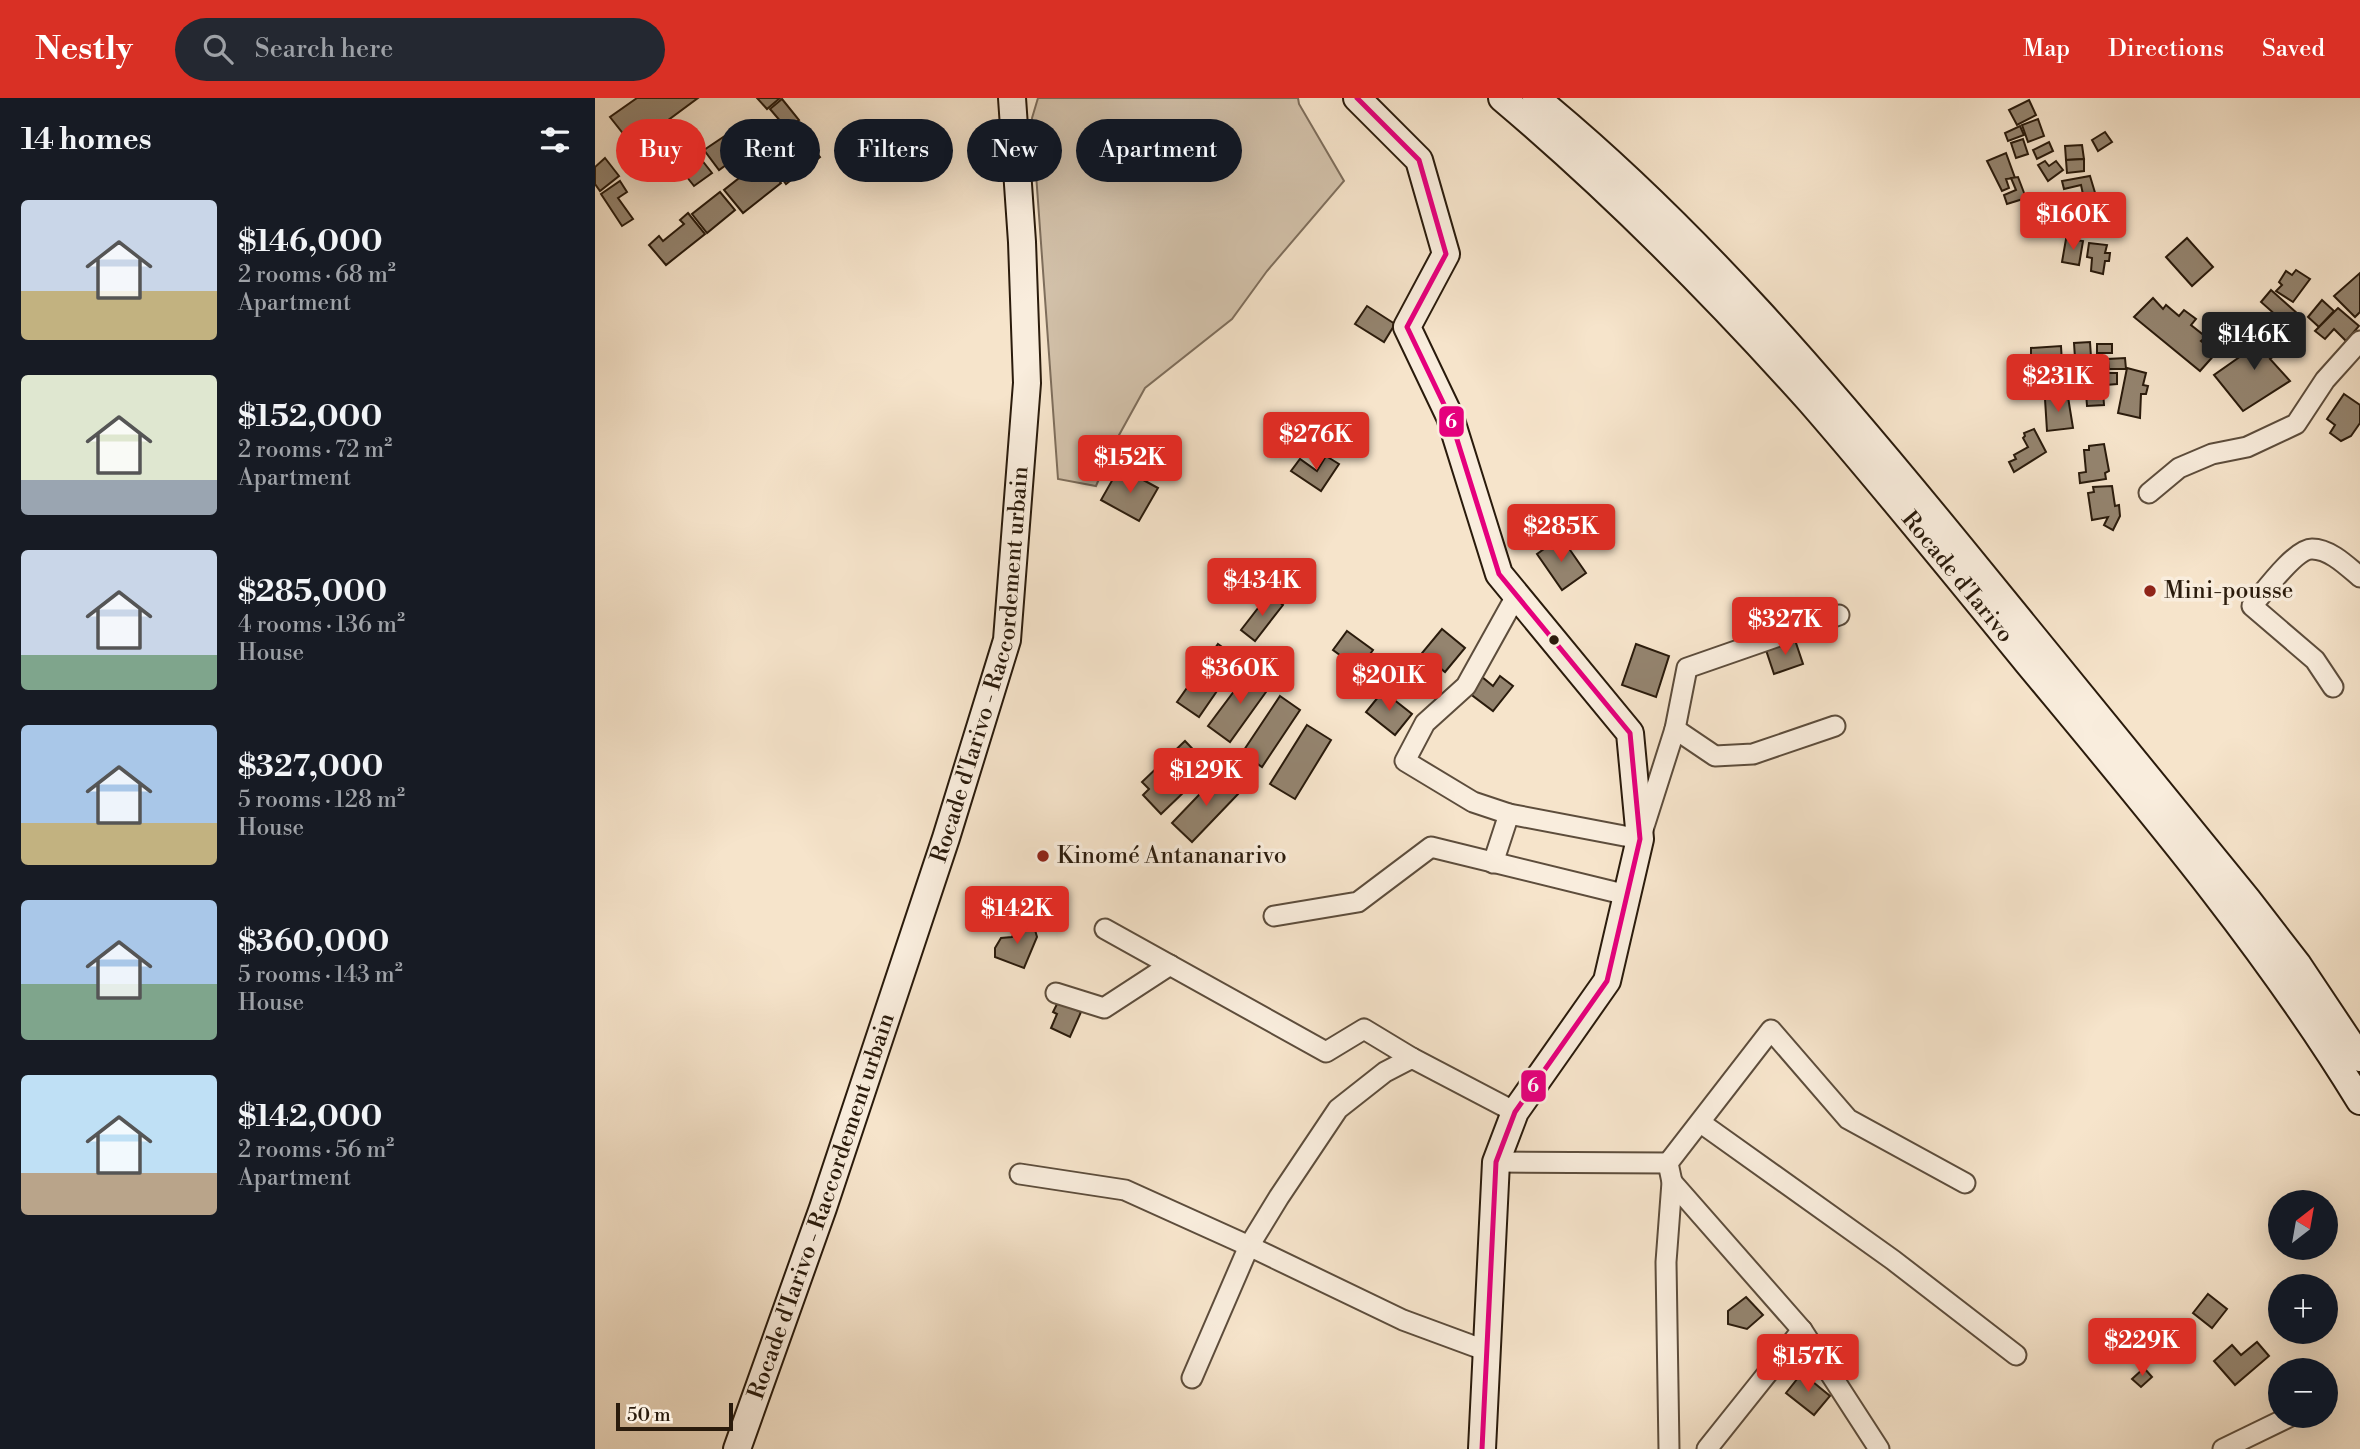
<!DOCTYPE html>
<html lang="en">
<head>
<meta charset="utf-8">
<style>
	:root { --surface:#171b24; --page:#242831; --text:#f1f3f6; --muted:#9ea1a6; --accent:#d93025 }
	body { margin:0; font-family:"Libre Bodoni",serif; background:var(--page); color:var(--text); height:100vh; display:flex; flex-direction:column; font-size:26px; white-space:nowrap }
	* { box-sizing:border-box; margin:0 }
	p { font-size:23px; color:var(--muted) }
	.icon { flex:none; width:38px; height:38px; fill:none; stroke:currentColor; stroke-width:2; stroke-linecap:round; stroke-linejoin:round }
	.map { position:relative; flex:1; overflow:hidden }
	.details { display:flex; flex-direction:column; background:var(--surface); width:595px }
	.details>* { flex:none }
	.top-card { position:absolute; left:21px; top:21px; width:665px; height:63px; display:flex; gap:14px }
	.needle { width:46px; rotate:31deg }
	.tools { position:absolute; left:1673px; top:1092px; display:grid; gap:14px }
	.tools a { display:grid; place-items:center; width:70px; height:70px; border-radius:50%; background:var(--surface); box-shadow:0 7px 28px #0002; font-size:35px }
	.scale { position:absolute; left:21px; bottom:18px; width:117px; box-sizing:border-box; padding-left:7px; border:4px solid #2a1b0c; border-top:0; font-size:19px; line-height:24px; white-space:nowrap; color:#2a1b0c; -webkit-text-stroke:5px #f9eddd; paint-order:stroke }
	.price { position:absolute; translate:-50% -60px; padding:0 16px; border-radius:7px; background:var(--accent); color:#fff; font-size:23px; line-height:46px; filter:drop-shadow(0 2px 4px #0008) }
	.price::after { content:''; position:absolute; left:50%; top:42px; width:21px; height:16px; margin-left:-10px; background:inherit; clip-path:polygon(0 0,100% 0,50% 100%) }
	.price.on { background:#222; color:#fff }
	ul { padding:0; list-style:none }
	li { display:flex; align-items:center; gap:21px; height:175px; padding:0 21px }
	li span { display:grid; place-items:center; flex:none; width:196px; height:140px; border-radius:7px; color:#555 }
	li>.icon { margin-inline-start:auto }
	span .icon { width:84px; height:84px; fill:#fffc; stroke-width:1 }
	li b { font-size:30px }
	h2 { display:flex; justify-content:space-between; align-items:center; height:84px; padding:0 21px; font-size:30px }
	.pill { padding:0 24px; border-radius:32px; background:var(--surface); box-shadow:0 7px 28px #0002; font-size:24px; line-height:63px }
	.pill.on { background:var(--accent); color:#fff }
	header { display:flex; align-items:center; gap:42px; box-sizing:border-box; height:98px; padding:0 35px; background:var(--accent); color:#fff }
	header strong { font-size:33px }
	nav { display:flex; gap:38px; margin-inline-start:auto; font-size:24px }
	.search { width:490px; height:63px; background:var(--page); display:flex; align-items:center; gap:18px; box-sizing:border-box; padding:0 24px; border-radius:38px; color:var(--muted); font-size:26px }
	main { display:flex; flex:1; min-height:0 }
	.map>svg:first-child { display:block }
	.green { fill:#d3c2ab; stroke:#7e6e5c; stroke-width:2 }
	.building { fill:#94846f; stroke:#2a1b0c; stroke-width:2 }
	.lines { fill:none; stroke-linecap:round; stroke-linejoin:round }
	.street-casing { stroke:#5d4d3c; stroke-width:23 }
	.secondary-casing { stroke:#2a1b0c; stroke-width:30 }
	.street { stroke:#f9eddd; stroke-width:19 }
	.secondary { stroke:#f9eddd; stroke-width:26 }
	.bus-1-casing { stroke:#f9eddd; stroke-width:10 }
	.bus-1 { stroke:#e5007d; stroke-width:5 }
	.poi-dot { fill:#8f2418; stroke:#f9eddd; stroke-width:2.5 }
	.bus-dot { fill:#2a1b0c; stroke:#f9eddd; stroke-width:2.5 }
	.labels { text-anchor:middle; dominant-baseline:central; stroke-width:7; stroke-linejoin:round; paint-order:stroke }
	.street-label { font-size:23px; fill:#2a1b0c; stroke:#f9eddd }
	.poi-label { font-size:23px; fill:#2a1b0c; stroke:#f9eddd; text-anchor:start }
	.line-badge { stroke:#f9eddd; stroke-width:2.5 }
	.badge-label { font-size:19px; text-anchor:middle; font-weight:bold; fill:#fff }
</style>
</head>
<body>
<header>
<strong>Nestly</strong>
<div class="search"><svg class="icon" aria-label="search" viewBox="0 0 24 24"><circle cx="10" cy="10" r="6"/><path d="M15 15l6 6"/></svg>Search here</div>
<nav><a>Map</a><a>Directions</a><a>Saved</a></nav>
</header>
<main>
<section class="details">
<h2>14 homes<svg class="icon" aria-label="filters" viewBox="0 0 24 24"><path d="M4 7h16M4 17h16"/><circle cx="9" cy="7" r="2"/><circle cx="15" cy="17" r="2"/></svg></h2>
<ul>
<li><span style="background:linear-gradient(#c9d6e8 65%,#c2b280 0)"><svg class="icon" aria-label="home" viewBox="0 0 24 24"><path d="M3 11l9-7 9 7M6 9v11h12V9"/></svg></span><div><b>$146,000</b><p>2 rooms · 68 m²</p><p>Apartment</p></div></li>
<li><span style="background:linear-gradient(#dfe7d0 75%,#9aa5b1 0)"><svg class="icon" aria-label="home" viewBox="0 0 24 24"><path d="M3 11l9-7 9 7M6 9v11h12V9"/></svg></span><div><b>$152,000</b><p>2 rooms · 72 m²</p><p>Apartment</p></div></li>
<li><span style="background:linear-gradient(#c9d6e8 75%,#7fa58c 0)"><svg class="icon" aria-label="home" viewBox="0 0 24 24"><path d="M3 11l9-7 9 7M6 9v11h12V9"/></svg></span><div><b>$285,000</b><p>4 rooms · 136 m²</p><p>House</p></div></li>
<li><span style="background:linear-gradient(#a9c7e8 70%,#c2b280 0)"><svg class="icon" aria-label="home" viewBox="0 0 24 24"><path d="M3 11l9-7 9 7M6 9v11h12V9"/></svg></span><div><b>$327,000</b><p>5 rooms · 128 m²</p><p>House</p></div></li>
<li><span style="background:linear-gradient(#a9c7e8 60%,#7fa58c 0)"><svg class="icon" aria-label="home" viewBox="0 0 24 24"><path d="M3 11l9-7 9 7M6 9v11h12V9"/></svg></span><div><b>$360,000</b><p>5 rooms · 143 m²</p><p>House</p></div></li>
<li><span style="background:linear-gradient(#bfe0f5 70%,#b9a48a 0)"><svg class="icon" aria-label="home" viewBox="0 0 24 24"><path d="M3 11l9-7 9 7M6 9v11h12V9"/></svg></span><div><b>$142,000</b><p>2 rooms · 56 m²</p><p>Apartment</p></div></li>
</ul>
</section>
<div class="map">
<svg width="1765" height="1351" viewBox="0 0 1765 1351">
	<rect width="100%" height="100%" fill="#f6e4cb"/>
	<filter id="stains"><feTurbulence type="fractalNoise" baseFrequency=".00286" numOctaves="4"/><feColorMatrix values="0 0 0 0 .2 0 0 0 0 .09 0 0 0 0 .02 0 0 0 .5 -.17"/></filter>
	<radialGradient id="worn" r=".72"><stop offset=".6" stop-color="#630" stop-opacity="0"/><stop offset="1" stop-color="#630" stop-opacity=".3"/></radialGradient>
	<!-- green -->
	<polygon class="green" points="443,0 703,0 704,6 749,83 672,173 637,221 550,290 518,348 501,388 463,381 437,20"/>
	<!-- building -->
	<g class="building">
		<polygon points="42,0 103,0 38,48 15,19"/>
		<polygon points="162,0 185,0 172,11"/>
		<polygon points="187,1 204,22 192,31 175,11"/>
		<polygon points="1434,2 1441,17 1422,27 1414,12"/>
		<polygon points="1443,21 1449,38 1433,44 1427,27"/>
		<polygon points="152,23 167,41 124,72 109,52"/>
		<polygon points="1425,28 1429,37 1413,43 1410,35"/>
		<polygon points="1510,34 1517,44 1503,53 1497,42"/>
		<polygon points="206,35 225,59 191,86 173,62"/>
		<polygon points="1428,41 1433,56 1421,60 1416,45"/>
		<polygon points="1454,44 1458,53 1442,61 1438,52"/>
		<polygon points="1487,47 1489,61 1471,62 1470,48"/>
		<polygon points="1411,55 1420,80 1411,81 1414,90 1407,93 1392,63"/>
		<polygon points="102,56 117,75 99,88 84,69"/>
		<polygon points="10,60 24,78 5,93 0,86 0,69"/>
		<polygon points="1489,61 1489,73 1472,75 1471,62"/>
		<polygon points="167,62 186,85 148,115 129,92"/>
		<polygon points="1450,63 1454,68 1461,63 1468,72 1453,83 1443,67"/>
		<polygon points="1495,78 1501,98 1489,101 1486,87 1469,91 1467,83"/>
		<polygon points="1423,79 1431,100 1412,106 1409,97 1421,92 1416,80"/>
		<polygon points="25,83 32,94 23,100 38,121 27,128 6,96"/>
		<polygon points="125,94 140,112 112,135 97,116"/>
		<polygon points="93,115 110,136 71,167 54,147 64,138 68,143 89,126 85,122"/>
		<polygon points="1592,140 1618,169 1597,188 1571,159"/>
		<polygon points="1471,141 1488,143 1484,167 1467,164"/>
		<polygon points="1494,145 1512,147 1510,155 1515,155 1514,163 1510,163 1508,176 1496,173 1497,160 1492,159"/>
		<polygon points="1701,172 1715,181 1698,204 1681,193 1687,187 1684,184 1691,173 1697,177"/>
		<polygon points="1765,175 1765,214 1760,219 1739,198"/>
		<polygon points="1676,192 1703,216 1692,227 1666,204"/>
		<polygon points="1558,200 1568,211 1571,207 1584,218 1589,212 1601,221 1596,227 1611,239 1606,243 1621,255 1605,273 1539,219"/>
		<polygon points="1727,202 1739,213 1724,229 1713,219"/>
		<polygon points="772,208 800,226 789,244 760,226"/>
		<polygon points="1743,210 1764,228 1751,243 1739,231 1730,241 1720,233"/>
		<polygon points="1671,231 1687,252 1675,261 1695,283 1648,313 1619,277 1653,253 1648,246"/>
		<polygon points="1495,244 1496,259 1480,260 1479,245"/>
		<rect x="1502" y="246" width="15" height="9"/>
		<polygon points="1466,248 1468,283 1442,283 1441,258 1436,259 1436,250"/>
		<polygon points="1530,260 1531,271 1514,271 1513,261"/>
		<polygon points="1532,270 1551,275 1548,287 1553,288 1551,296 1546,296 1545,320 1523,315"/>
		<polygon points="1511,275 1522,275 1522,286 1511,287"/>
		<polygon points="1505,282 1505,293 1485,294 1484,283"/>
		<polygon points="1505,293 1508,293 1509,307 1492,308 1491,294"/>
		<polygon points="1749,296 1765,307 1765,325 1756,338 1746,343 1735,335 1740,327 1732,321"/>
		<polygon points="1473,299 1478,330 1452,333 1450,301"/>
		<polygon points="1439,331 1451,354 1419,374 1414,364 1421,361 1419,357 1433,349 1428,340 1430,338 1429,335"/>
		<polygon points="1509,346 1514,373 1510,375 1511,381 1485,385 1484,375 1491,374 1489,352 1494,352 1494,348"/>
		<polygon points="731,358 744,366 726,393 696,373 705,361 722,373"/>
		<polygon points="523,372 537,380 541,378 563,390 544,423 506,402"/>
		<polygon points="1517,388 1520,408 1524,407 1525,418 1518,432 1509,427 1513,419 1497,422 1493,395 1499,394 1498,389"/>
		<polygon points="966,439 991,475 967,492 942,456"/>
		<polygon points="674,496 688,507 660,543 646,532"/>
		<polygon points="847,531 870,550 850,574 827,555"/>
		<polygon points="752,533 778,552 764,571 738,552"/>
		<polygon points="1200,542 1208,566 1179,576 1171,552"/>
		<polygon points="623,546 644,561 604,619 582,604"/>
		<polygon points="1041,546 1074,558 1061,599 1027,587"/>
		<polygon points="655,572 676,587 635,644 613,628"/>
		<polygon points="905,578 918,588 898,613 874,595 887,579 898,588"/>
		<polygon points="788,593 817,616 800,637 771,614"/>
		<polygon points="685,598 705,612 667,669 647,655"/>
		<polygon points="712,627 736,642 700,701 675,686"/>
		<polygon points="590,643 615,669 566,716 548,697 554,691 547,684"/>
		<polygon points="625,675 645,694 597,744 577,725"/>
		<polygon points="423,828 433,828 440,832 442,839 429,870 400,859 400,850 406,840 417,839"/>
		<polygon points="463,904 486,914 475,939 456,930 462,916 458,914"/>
		<polygon points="1613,1196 1632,1211 1617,1230 1598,1215"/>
		<polygon points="1151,1199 1168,1217 1152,1231 1133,1226 1133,1213"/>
		<polygon points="1662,1244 1674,1258 1640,1287 1619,1263 1637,1247 1646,1257"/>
		<polygon points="1549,1270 1557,1279 1546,1289 1537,1281"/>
		<polygon points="1207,1275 1235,1298 1219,1317 1191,1295"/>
	</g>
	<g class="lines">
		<!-- street casing -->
		<g class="street-casing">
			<g id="street">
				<polyline points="1554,395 1584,370 1617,356 1652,349 1701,326 1730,282 1765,243"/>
				<path d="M1738,589L1720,562L1657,508C1669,494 1700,451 1717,451C1735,451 1752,468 1765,479"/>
				<polyline points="1080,631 1092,570 1244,517"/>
				<polyline points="914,716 878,704 810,663 830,625 871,588 921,498"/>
				<polyline points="898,765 914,716 1045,741 1080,631 1120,658 1158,656 1240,628"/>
				<polyline points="679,818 763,804 836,749 1032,797"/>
				<polyline points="510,831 731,954 769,931 817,960"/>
				<polyline points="461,895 509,910 575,867"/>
				<polyline points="1106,1025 1298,1162 1421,1257"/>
				<polyline points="901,1064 1073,1065"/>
				<polyline points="425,1076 530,1092 654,1148 808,1222 892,1253"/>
				<polyline points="1077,1084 1207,1232 1284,1351"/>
				<polyline points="597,1280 654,1148 684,1099 743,1011 790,974 817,960 920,1014"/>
				<polyline points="1074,1351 1071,1164 1077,1084 1073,1065 1176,932 1253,1021 1370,1085"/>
				<polyline points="1112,1351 1207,1232"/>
				<polyline points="1628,1351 1696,1318"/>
			</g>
		</g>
		<!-- secondary casing -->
		<g class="secondary-casing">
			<g id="secondary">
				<polyline points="762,0 824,62 851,156 812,229 855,319 904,476 1035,635 1045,741 1012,883 920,1014 901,1064 887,1351"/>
				<path id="s1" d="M907,0C1017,93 1119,196 1215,303C1289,388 1360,476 1432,564C1549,705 1669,846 1765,1003"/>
				<path d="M941,0C1101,131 1236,291 1366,450C1461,567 1557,684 1652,801L1703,867L1765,960"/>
				<path id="s2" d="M142,1351L228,1110L351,740L412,542L432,285L427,144L417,0"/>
			</g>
		</g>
		<!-- street -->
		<use href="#street" class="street"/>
		<!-- secondary -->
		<use href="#secondary" class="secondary"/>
		<!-- bus-1 casing -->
		<g class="bus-1-casing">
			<polyline id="bus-1" points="762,0 824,62 851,156 812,229 855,319 904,476 1035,635 1045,741 1012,883 920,1014 901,1064 887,1351"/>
		</g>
		<!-- bus-1 -->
		<use href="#bus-1" class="bus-1"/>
	</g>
	<!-- markers -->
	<g class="poi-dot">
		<circle cx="1555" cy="493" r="7"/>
		<circle cx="448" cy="758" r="7"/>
	</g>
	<circle class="bus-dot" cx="959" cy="542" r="6"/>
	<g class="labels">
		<!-- street labels -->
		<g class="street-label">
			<text stroke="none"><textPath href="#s1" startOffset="662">Rocade d'Iarivo</textPath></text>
			<text stroke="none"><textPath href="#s2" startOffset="824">Rocade d'Iarivo - Raccordement urbain</textPath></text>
			<text stroke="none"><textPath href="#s2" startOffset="257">Rocade d'Iarivo - Raccordement urbain</textPath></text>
		</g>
		<!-- poi labels -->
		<g class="poi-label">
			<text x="1569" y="493">Mini-pousse</text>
			<text x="462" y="758">Kinomé Antananarivo</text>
		</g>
	</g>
	<g class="line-badge">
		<rect x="843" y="307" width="27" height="33" rx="7" fill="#e5007d"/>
		<rect x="925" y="971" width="27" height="34" rx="7" fill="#e5007d"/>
	</g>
	<g class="badge-label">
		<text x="856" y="330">6</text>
		<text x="938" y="994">6</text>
	</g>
	<rect width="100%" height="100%" filter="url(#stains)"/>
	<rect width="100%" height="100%" fill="url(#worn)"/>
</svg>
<div class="tools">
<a><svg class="needle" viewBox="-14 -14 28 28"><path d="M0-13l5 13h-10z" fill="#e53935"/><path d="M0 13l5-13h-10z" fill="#9ea1a6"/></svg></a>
<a>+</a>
<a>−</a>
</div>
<div class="scale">50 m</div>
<b class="price" style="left:1478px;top:154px">$160K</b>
<b class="price on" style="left:1659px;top:274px">$146K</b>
<b class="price" style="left:1463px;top:316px">$231K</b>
<b class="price" style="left:721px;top:374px">$276K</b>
<b class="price" style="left:535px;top:397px">$152K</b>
<b class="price" style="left:966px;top:466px">$285K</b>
<b class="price" style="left:667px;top:520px">$434K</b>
<b class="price" style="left:1190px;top:559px">$327K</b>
<b class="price" style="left:645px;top:608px">$360K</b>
<b class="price" style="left:794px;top:615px">$201K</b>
<b class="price" style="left:611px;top:710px">$129K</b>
<b class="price" style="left:422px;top:848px">$142K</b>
<b class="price" style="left:1547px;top:1280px">$229K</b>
<b class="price" style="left:1213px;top:1296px">$157K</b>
<div class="top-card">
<a class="pill on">Buy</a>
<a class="pill">Rent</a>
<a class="pill">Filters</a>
<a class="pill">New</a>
<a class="pill">Apartment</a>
</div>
</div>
</main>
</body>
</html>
